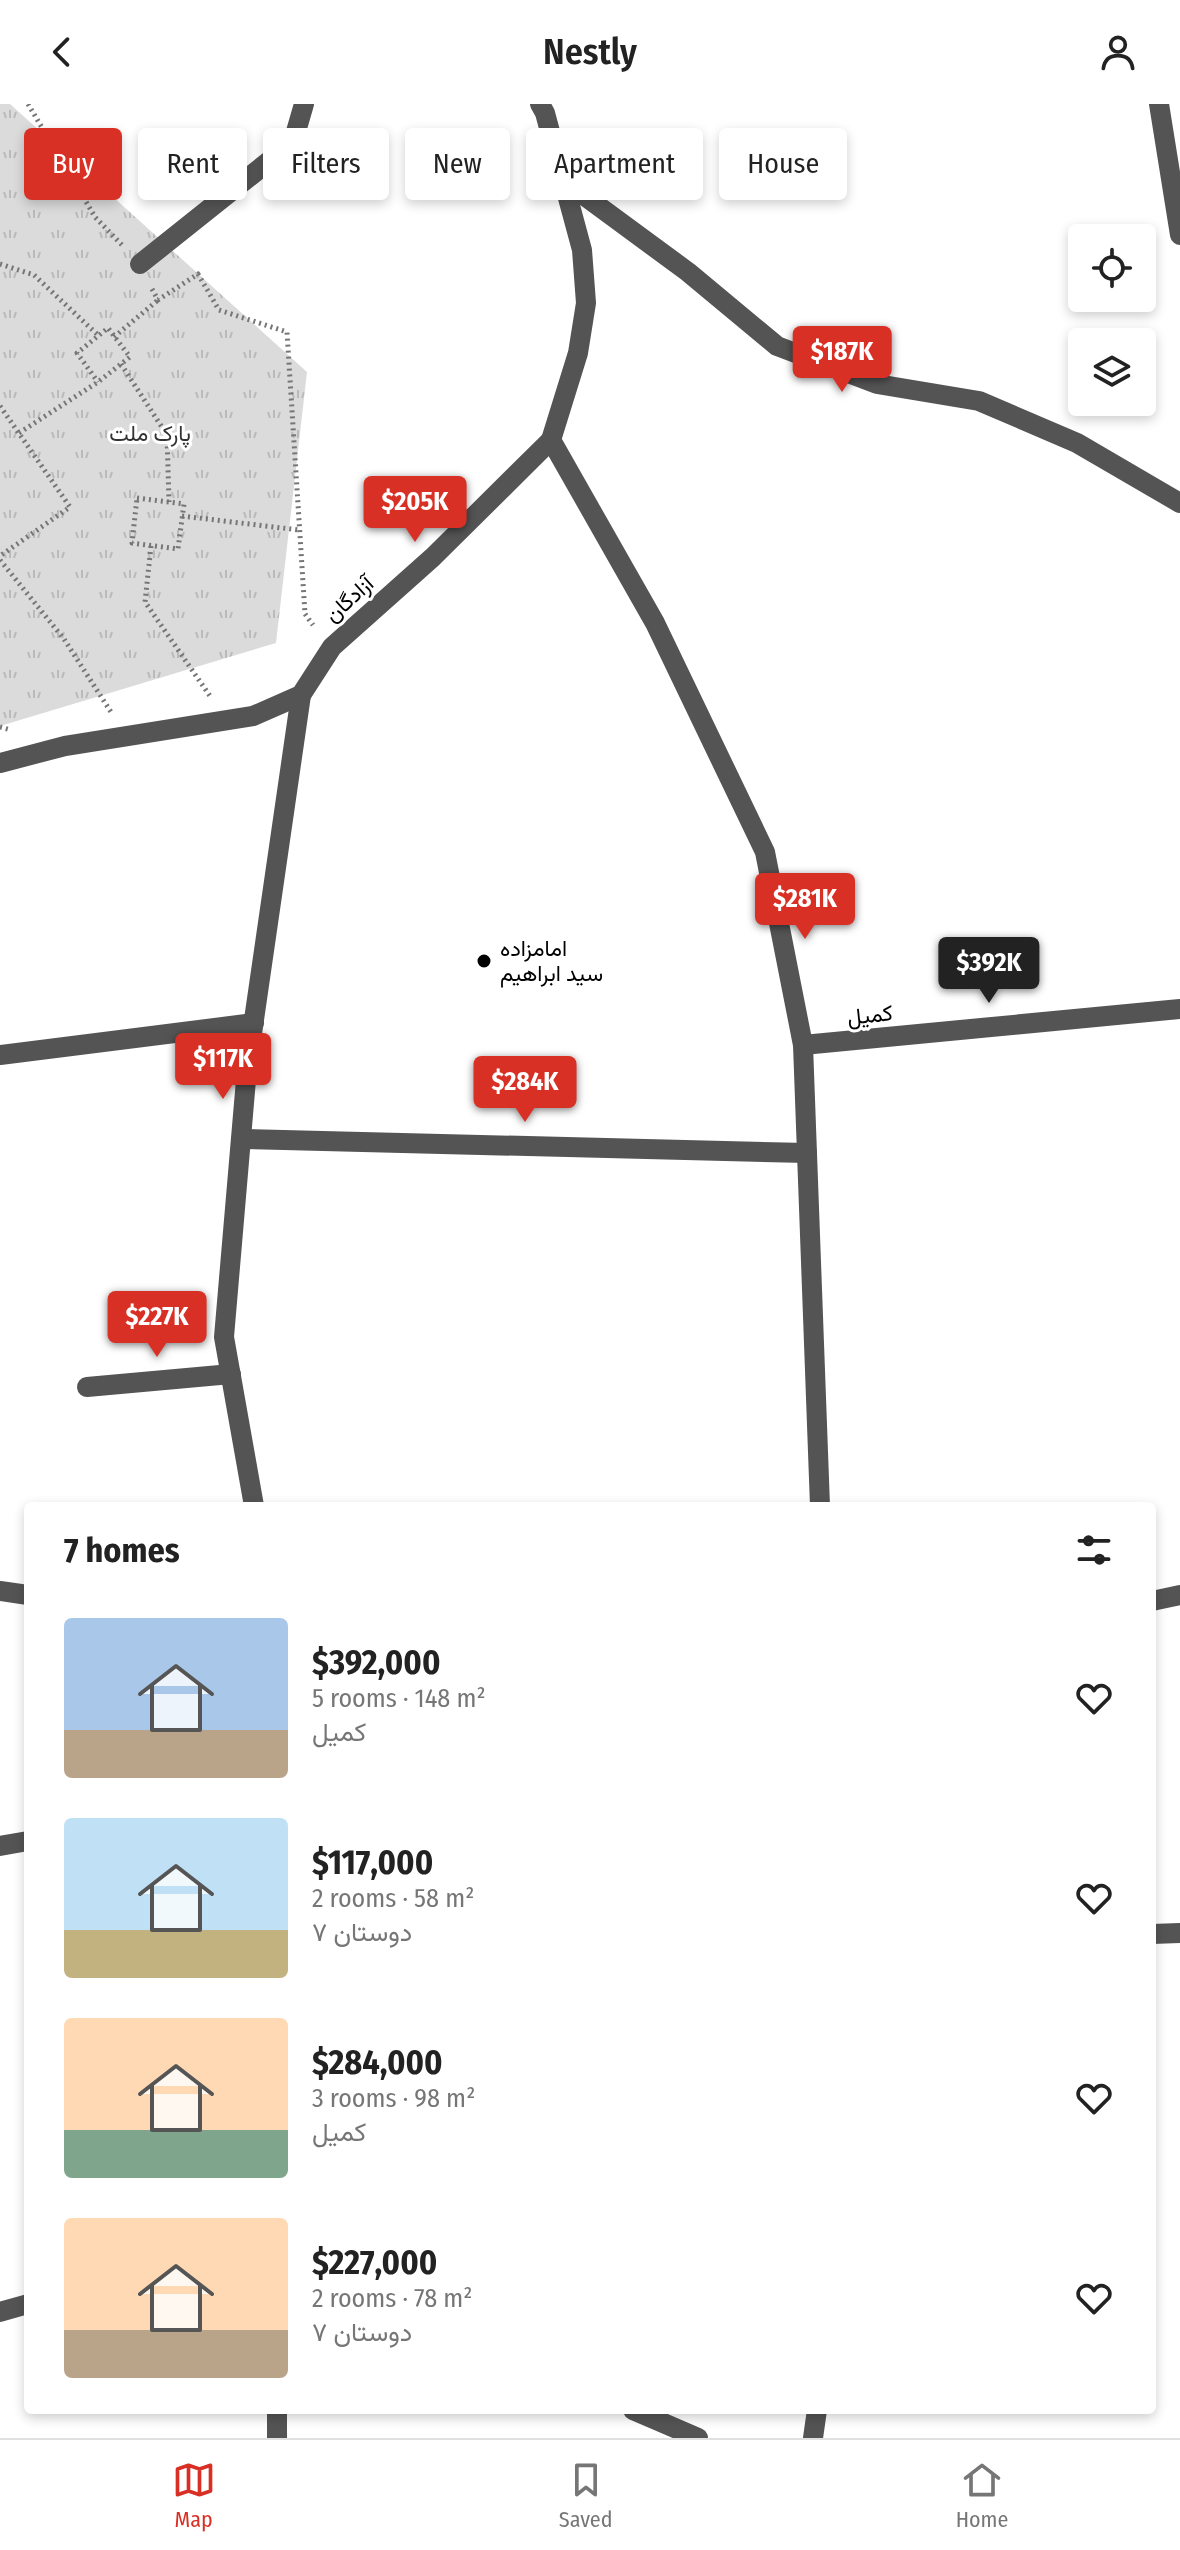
<!DOCTYPE html>
<html lang="en">
<head>
<meta charset="utf-8">
<style>
	:root { --surface:#fff; --page:#f6f6f6; --text:#222; --muted:#767676; --line:#e0e0e0; --accent:#d93025 }
	body { margin:0; font-family:"Fira Sans Condensed",Vazirmatn,sans-serif; background:var(--page); color:var(--text); height:100vh; display:flex; flex-direction:column; font-size:30px; white-space:nowrap }
	* { box-sizing:border-box; margin:0 }
	p { font-size:26px; color:var(--muted) }
	.icon { flex:none; width:44px; height:44px; fill:none; stroke:currentColor; stroke-width:2; stroke-linecap:round; stroke-linejoin:round }
	.map { position:relative; flex:1; overflow:hidden }
	.details { position:absolute; left:24px; top:1398px; width:1132px; height:912px; display:flex; flex-direction:column; background:var(--surface); border-radius:8px; box-shadow:0 4px 12px #0003 }
	.details>* { flex:none }
	.banner { position:absolute; left:24px; top:24px; width:1132px; height:72px; display:flex; gap:16px }
	.fabs { position:absolute; left:1068px; top:120px; display:grid; gap:16px }
	.fabs a { display:grid; place-items:center; width:88px; height:88px; border-radius:8px; background:var(--surface); box-shadow:0 4px 12px #0003; font-size:40px }
	.price { position:absolute; translate:-50% -68px; padding:0 18px; border-radius:8px; background:var(--accent); color:#fff; font-size:26px; line-height:52px; filter:drop-shadow(0 2px 4px #0008) }
	.price::after { content:''; position:absolute; left:50%; top:48px; width:24px; height:18px; margin-left:-12px; background:inherit; clip-path:polygon(0 0,100% 0,50% 100%) }
	.price.on { background:#222; color:#fff }
	ul { padding:0; list-style:none }
	li { display:flex; align-items:center; gap:24px; height:200px; padding:0 40px }
	li span { display:grid; place-items:center; flex:none; width:224px; height:160px; border-radius:8px; color:#555 }
	li>.icon { margin-inline-start:auto }
	span .icon { width:96px; height:96px; fill:#fffc; stroke-width:1 }
	li b { font-size:34px }
	h2 { display:flex; justify-content:space-between; align-items:center; height:96px; padding:0 40px; font-size:34px }
	.chip { padding:0 28px; border-radius:8px; background:var(--surface); box-shadow:0 4px 12px #0003; font-size:28px; line-height:72px }
	.chip.on { background:var(--accent); color:#fff }
	header { display:flex; justify-content:space-between; align-items:center; height:104px; padding:0 40px; background:var(--surface); font-size:36px; font-weight:600 }
	.tabs { display:flex; justify-content:space-around; align-items:center; height:112px; border-top:2px solid var(--line); background:var(--surface); font-size:22px; color:var(--muted) }
	.tabs a { display:grid; justify-items:center; gap:4px }
	.tabs .on { color:var(--accent) }
	.map>svg:first-child { display:block }
	.park { fill:url(#park-tufts) }
	.lines { fill:none; stroke-linecap:round; stroke-linejoin:round }
	.path { stroke:#767676; stroke-width:5; stroke-dasharray:2 4; stroke-linecap:butt }
	.minor { stroke:#545454; stroke-width:20 }
	.poi-dot { fill:#000; stroke:#fff; stroke-width:3 }
	.labels { text-anchor:middle; dominant-baseline:central; stroke-width:6; stroke-linejoin:round; paint-order:stroke }
	.park-label { font-size:22px; fill:#323232; stroke:#fff }
	.street-label { font-size:22px; fill:#000; stroke:#fff }
	.poi-label { font-size:22px; fill:#000; stroke:#fff; text-anchor:start }
</style>
</head>
<body>
<header><svg class="icon" aria-label="back" viewBox="0 0 24 24"><path d="M15 5l-7 7 7 7"/></svg>Nestly<svg class="icon" aria-label="person" viewBox="0 0 24 24"><circle cx="12" cy="8" r="4"/><path d="M4 21q1-7 8-7t8 7"/></svg></header>
<div class="map">
<svg width="1180" height="2334" viewBox="0 0 1180 2334">
	<defs>
		<pattern id="park-tufts" width="24" height="20" patternUnits="userSpaceOnUse" patternTransform="scale(2)"><rect width="24" height="20" fill="#dbdbdb"/><path d="M3 7l-1-3M5 7V3M7 7l1-3M15 17l-1-3M17 17v-4M19 17l1-3" fill="none" stroke="#bababa"/></pattern>
	</defs>
	<rect width="100%" height="100%" fill="#fff"/>
	<!-- park -->
	<polygon class="park" points="0,0 10,0 307,268 276,539 0,622"/>
	<g class="lines">
		<!-- path -->
		<g class="path">
			<polyline points="28,0 95,113 122,141"/>
			<polyline points="0,160 34,171 99,232"/>
			<polyline points="152,185 158,196 198,170 219,206 287,228 305,510 313,521"/>
			<polyline points="114,233 158,196"/>
			<polyline points="121,260 167,331 169,398"/>
			<polyline points="0,302 70,403 0,452"/>
			<polyline points="19,329 98,278 130,253 108,224 77,249 98,278"/>
			<polygon points="137,394 184,400 178,445 132,439"/>
			<polyline points="182,412 299,426"/>
			<polyline points="151,442 145,498 210,592"/>
			<polyline points="0,456 64,535 111,608"/>
			<polyline points="0,623 11,626"/>
		</g>
		<!-- minor -->
		<g class="minor">
			<polyline points="1159,0 1180,131"/>
			<polyline points="563,76 688,168 777,242 877,280 979,297 1077,339 1180,399"/>
			<polyline points="140,160 293,38 304,0"/>
			<polyline points="551,336 655,519 765,748 803,941 820,1402"/>
			<polyline points="0,659 65,642 253,612 301,591 332,543 433,453 551,336 578,249 586,199 582,146 545,9 540,0"/>
			<polyline points="803,941 1180,905"/>
			<polyline points="0,951 254,919"/>
			<polyline points="242,1035 807,1049"/>
			<polyline points="87,1283 231,1270"/>
			<polyline points="254,1402 224,1233 247,964 301,591"/>
			<polyline points="0,1487 28,1491"/>
			<polyline points="1152,1497 1180,1491"/>
			<polyline points="0,1742 28,1737"/>
			<polyline points="1152,1830 1180,1829"/>
			<polyline points="0,2208 28,2200"/>
			<polyline points="277,2306 277,2334"/>
			<polyline points="633,2306 698,2334"/>
			<polyline points="813,2334 817,2306"/>
		</g>
	</g>
	<!-- markers -->
	<circle class="poi-dot" cx="484" cy="857" r="8"/>
	<g class="labels">
		<!-- park labels -->
		<g class="park-label">
			<text x="150" y="329">پارک ملت</text>
		</g>
		<!-- street labels -->
		<g class="street-label">
			<text transform="translate(349 495) rotate(-42)">آزادگان</text>
			<text transform="translate(870 911) rotate(-6)">کمیل</text>
		</g>
		<!-- poi labels -->
		<g class="poi-label">
			<text x="500" y="844">امامزاده<tspan x="500" dy="25">سید ابراهیم</tspan></text>
		</g>
	</g>
</svg>
<div class="fabs">
<a><svg class="icon" aria-label="locate" viewBox="0 0 24 24"><circle cx="12" cy="12" r="6"/><path d="M12 2v4M12 18v4M2 12h4M18 12h4"/></svg></a>
<a><svg class="icon" aria-label="layers" viewBox="0 0 24 24"><path d="M12 4l9 5-9 5-9-5zM3 14l9 5 9-5"/></svg></a>
</div>
<b class="price" style="left:842px;top:290px">$187K</b>
<b class="price" style="left:415px;top:440px">$205K</b>
<b class="price" style="left:805px;top:837px">$281K</b>
<b class="price on" style="left:989px;top:901px">$392K</b>
<b class="price" style="left:223px;top:997px">$117K</b>
<b class="price" style="left:525px;top:1020px">$284K</b>
<b class="price" style="left:157px;top:1255px">$227K</b>
<div class="banner">
<a class="chip on">Buy</a>
<a class="chip">Rent</a>
<a class="chip">Filters</a>
<a class="chip">New</a>
<a class="chip">Apartment</a>
<a class="chip">House</a>
</div>
<section class="details">
<h2>7 homes<svg class="icon" aria-label="filters" viewBox="0 0 24 24"><path d="M4 7h16M4 17h16"/><circle cx="9" cy="7" r="2"/><circle cx="15" cy="17" r="2"/></svg></h2>
<ul>
<li><span style="background:linear-gradient(#a9c7e8 70%,#b9a48a 0)"><svg class="icon" aria-label="home" viewBox="0 0 24 24"><path d="M3 11l9-7 9 7M6 9v11h12V9"/></svg></span><div><b>$392,000</b><p>5 rooms · 148 m²</p><p>کمیل</p></div><svg class="icon" aria-label="heart" viewBox="0 0 24 24"><path d="M12 20l-8-8c-3-5 5-10 8-4 3-6 11-1 8 4z"/></svg></li>
<li><span style="background:linear-gradient(#bfe0f5 70%,#c2b280 0)"><svg class="icon" aria-label="home" viewBox="0 0 24 24"><path d="M3 11l9-7 9 7M6 9v11h12V9"/></svg></span><div><b>$117,000</b><p>2 rooms · 58 m²</p><p>دوستان ۷</p></div><svg class="icon" aria-label="heart" viewBox="0 0 24 24"><path d="M12 20l-8-8c-3-5 5-10 8-4 3-6 11-1 8 4z"/></svg></li>
<li><span style="background:linear-gradient(#ffd9b3 70%,#7fa58c 0)"><svg class="icon" aria-label="home" viewBox="0 0 24 24"><path d="M3 11l9-7 9 7M6 9v11h12V9"/></svg></span><div><b>$284,000</b><p>3 rooms · 98 m²</p><p>کمیل</p></div><svg class="icon" aria-label="heart" viewBox="0 0 24 24"><path d="M12 20l-8-8c-3-5 5-10 8-4 3-6 11-1 8 4z"/></svg></li>
<li><span style="background:linear-gradient(#ffd9b3 70%,#b9a48a 0)"><svg class="icon" aria-label="home" viewBox="0 0 24 24"><path d="M3 11l9-7 9 7M6 9v11h12V9"/></svg></span><div><b>$227,000</b><p>2 rooms · 78 m²</p><p>دوستان ۷</p></div><svg class="icon" aria-label="heart" viewBox="0 0 24 24"><path d="M12 20l-8-8c-3-5 5-10 8-4 3-6 11-1 8 4z"/></svg></li>
</ul>
</section>
</div>
<nav class="tabs">
<a class="on"><svg class="icon" aria-label="map" viewBox="0 0 24 24"><path d="M3 6l6-2 6 2 6-2v14l-6 2-6-2-6 2zM9 4v14M15 6v14"/></svg>Map</a>
<a><svg class="icon" aria-label="saved" viewBox="0 0 24 24"><path d="M7 4h10v16l-5-4-5 4z"/></svg>Saved</a>
<a><svg class="icon" aria-label="home" viewBox="0 0 24 24"><path d="M3 11l9-7 9 7M6 9v11h12V9"/></svg>Home</a>
</nav>
</body>
</html>
